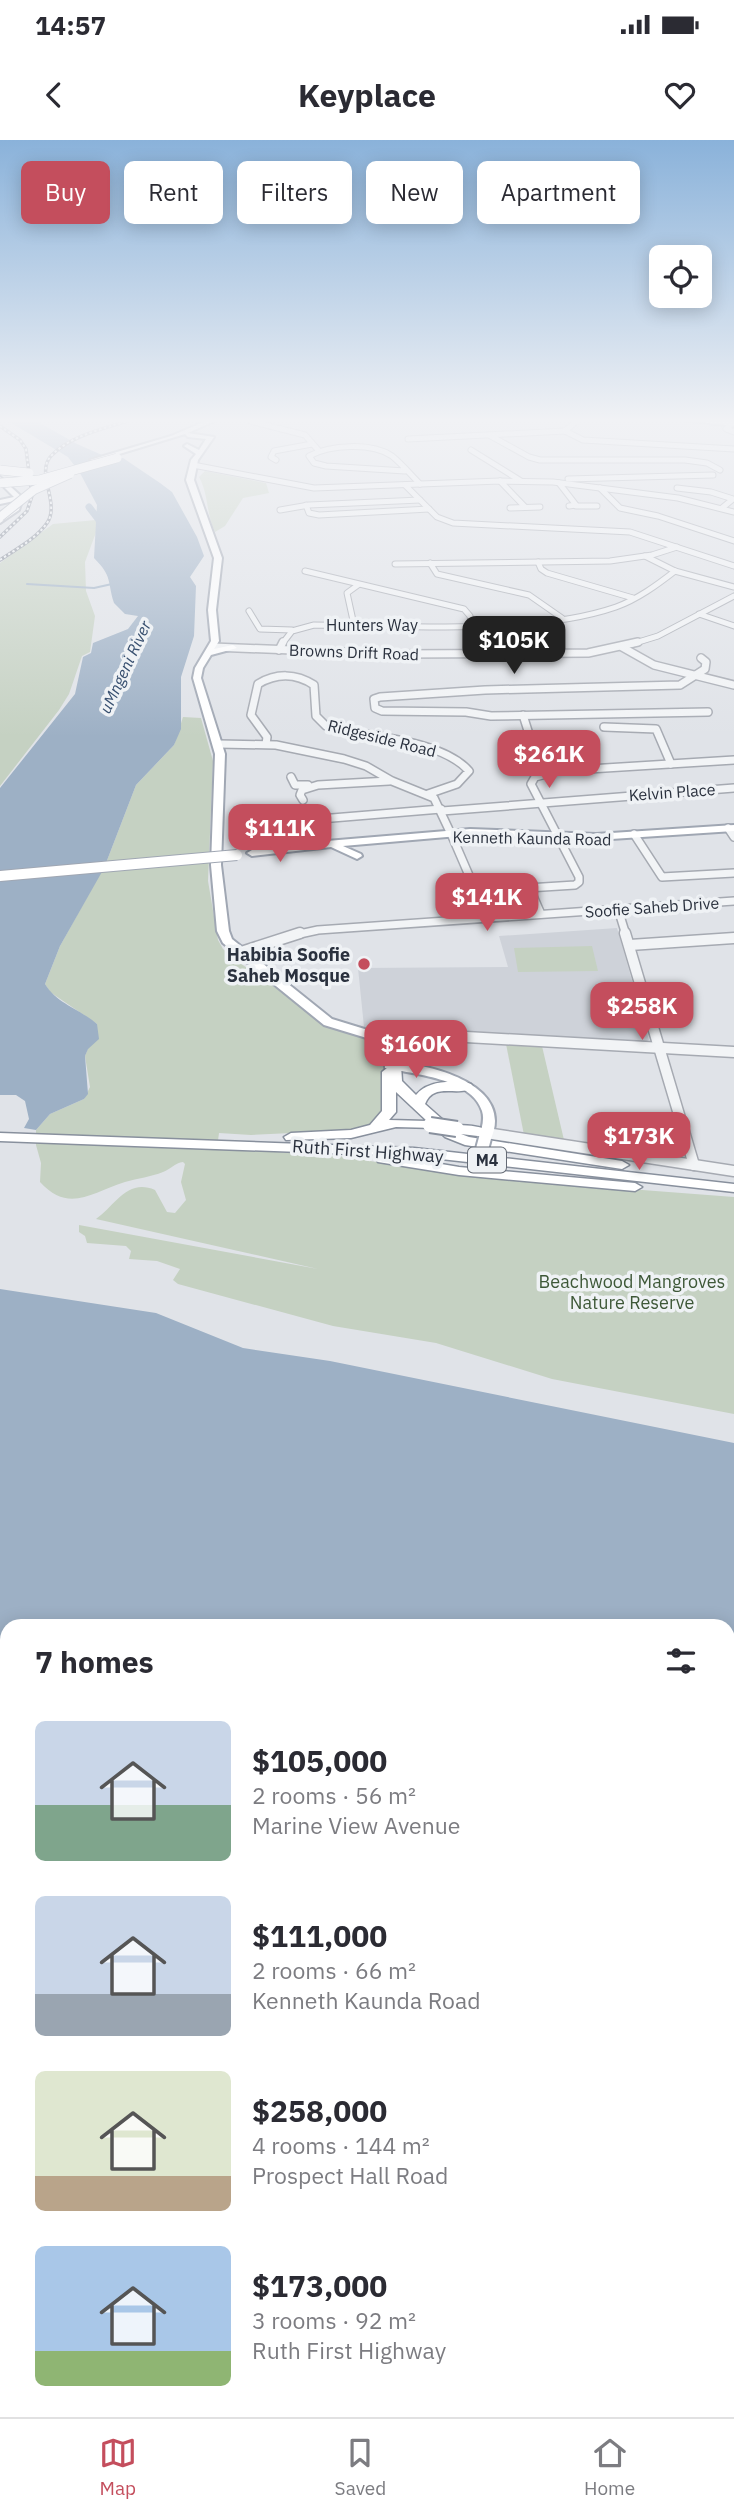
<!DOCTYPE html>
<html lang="en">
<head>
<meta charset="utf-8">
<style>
	:root { --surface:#fff; --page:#f7f7f7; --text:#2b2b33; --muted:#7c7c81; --line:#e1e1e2; --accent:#c44e5d }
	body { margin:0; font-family:"IBM Plex Sans",sans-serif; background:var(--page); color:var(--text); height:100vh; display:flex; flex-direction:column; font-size:26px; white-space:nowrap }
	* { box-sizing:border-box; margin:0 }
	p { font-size:23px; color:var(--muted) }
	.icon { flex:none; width:38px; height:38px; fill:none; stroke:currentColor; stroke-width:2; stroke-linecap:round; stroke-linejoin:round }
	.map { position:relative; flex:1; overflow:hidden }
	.sheet { position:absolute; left:0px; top:1479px; width:735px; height:800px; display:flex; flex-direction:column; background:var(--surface); border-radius:21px 21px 0 0; box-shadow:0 4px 18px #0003 }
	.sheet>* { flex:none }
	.top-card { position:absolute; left:21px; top:21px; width:693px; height:63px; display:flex; gap:14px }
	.controls { position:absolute; left:649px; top:105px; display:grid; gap:14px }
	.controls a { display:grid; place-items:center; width:63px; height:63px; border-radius:10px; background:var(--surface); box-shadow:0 4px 18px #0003; font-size:35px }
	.price { position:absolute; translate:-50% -60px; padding:0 16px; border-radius:14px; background:var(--accent); color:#fff; font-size:23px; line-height:46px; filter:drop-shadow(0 2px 4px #0008) }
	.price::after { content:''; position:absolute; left:50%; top:42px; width:21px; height:16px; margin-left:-10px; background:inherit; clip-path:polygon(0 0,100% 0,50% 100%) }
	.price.current { background:#222; color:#fff }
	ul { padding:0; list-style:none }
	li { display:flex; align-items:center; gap:21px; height:175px; padding:0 35px }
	li span { display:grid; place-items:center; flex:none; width:196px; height:140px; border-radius:10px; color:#555 }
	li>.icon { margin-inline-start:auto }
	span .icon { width:84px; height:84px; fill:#fffc; stroke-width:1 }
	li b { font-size:30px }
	h2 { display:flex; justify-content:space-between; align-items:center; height:84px; padding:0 35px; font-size:30px }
	.pill { padding:0 24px; border-radius:10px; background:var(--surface); box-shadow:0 4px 18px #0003; font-size:24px; line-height:63px }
	.pill.current { background:var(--accent); color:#fff }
	.status { display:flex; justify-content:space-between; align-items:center; height:49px; padding:0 35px; background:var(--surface); direction:ltr }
	.status svg { height:19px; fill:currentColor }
	header { display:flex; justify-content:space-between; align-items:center; height:91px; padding:0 35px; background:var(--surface); font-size:32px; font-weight:700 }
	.dock { display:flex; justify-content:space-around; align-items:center; height:98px; border-top:2px solid var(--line); background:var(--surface); font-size:19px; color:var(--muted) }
	.dock a { display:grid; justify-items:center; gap:4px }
	.dock .current { color:var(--accent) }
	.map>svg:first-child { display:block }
	.built { fill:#ced2d9 }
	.green { fill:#c5d1c2 }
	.water { fill:#9db0c5; fill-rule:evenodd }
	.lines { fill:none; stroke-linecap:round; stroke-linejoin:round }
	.stream { stroke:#9db0c5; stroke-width:2 }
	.river { stroke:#9db0c5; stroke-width:7 }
	.minor-far2-casing { stroke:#a6aab2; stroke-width:7 }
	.minor-far1-casing { stroke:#a6aab2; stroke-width:10 }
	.minor-casing { stroke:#a6aab2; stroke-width:13 }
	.major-casing { stroke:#a0a7b3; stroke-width:4 }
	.highway-casing { stroke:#88909d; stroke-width:3 }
	.minor-far2 { stroke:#f2f4f6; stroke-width:5 }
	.minor-far1 { stroke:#f2f4f6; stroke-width:7 }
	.minor { stroke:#f2f4f6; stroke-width:10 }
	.major { fill:#fff; fill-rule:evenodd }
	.highway { fill:#fff; fill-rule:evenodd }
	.rail-casing { stroke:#7a8290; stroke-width:3.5 }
	.rail { stroke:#eff2f5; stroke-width:2; stroke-dasharray:2.5; stroke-linecap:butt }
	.major-bridge-far2-casing { stroke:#a0a7b3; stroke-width:10; stroke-linecap:butt }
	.major-bridge-far1-casing { stroke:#a0a7b3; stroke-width:12; stroke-linecap:butt }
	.major-bridge-casing { stroke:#a0a7b3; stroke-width:16; stroke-linecap:butt }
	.highway-bridge-far1-casing { stroke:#88909d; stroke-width:10; stroke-linecap:butt }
	.highway-bridge-casing { stroke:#88909d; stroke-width:18; stroke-linecap:butt }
	.major-bridge-far2 { stroke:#fff; stroke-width:8 }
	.major-bridge-far1 { stroke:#fff; stroke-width:10 }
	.major-bridge { stroke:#fff; stroke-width:12 }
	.highway-bridge-far1 { stroke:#fff; stroke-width:9 }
	.highway-bridge { stroke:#fff; stroke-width:14 }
	.poi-dot { fill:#c44e5d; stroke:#eff2f5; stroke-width:2.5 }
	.labels { text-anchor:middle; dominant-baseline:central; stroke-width:7; stroke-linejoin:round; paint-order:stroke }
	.far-street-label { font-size:16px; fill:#2a313e; stroke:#eff2f5 }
	.far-water-label { font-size:16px; font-style:italic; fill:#374f6f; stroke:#eff2f5 }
	.shield { fill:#eff2f5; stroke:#656b75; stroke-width:2 }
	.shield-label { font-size:16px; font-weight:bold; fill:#2a313e }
	.poi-label { font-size:18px; font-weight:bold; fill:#2a313e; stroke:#eff2f5; text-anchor:end }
	.street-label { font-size:18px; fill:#2a313e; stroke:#eff2f5 }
	.park-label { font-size:18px; fill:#3e5838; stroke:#eff2f5 }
</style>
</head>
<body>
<div class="status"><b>14:57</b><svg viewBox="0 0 49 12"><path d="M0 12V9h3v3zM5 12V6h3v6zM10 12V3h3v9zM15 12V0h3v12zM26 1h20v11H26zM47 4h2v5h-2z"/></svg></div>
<header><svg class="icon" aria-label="back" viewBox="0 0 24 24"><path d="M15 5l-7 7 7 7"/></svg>Keyplace<svg class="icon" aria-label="heart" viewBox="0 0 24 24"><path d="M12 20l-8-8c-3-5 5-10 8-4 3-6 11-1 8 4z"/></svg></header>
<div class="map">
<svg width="734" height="2277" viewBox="0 0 734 2277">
	<rect width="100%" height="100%" fill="#e0e3e8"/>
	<!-- built -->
	<polygon class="built" points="617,788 649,900 645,902 364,887 358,828 508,827 499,796"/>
	<!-- green -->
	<g class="green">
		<path d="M205,331L266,343L269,353L243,358L225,386L215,392C206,374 209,355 199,337Z"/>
		<polygon points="96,380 98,387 85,422 86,451 95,476 90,512 82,516 69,554 59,570 0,646 0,423 53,384"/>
		<path d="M183,577L201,578L213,621L208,741L218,800L223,809L240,823L324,882L378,901C394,912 385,956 384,974L369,986L356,990L251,995L219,993L217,1008L338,1016L473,1037L734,1057V1274L552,1239L436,1203L333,1186L178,1144L173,1140L180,1129L157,1121L129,1119L131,1111L126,1106L87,1103L85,1096L79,1092V1085L318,1129L96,1079C115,1066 127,1038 155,1050L167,1072L175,1073L186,1060L181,1042L185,1024L183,1022C175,1023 171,1029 163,1032C151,1037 138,1038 125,1042C92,1052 69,1074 40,1042L41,1023L36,1005V990L50,974L84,959L90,947L85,916L97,884L50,852L45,844L60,806L106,723L136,645L174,605Z"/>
		<polygon points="592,806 598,831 518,832 514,808"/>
		<polygon points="506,904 542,906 564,1000 524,995"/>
	</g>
	<!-- water -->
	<g class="water">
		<path d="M3,278H31L77,304L102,315L123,318L160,343L172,352L197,397L204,416L190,437L196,446L194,496L181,537V589L174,605L136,645L106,723L0,733V648L75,554L83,517L91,513L93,503L128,489L138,476L125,474L114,463C107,441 113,437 94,418L97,365L80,333L68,317Z"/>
		<path d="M103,730L60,806L45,844C57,864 80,869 97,884L99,899L88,909L85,916L88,954L84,959L50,974L36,990L24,988L29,979L25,961L16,955H0V740Z"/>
		<path d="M0,1149L156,1173L243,1208L330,1221L734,1303V2277H0ZM7,1486H728V2272H7Z"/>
	</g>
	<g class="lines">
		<!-- stream -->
		<polyline class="stream" points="27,444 94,448 112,444"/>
		<!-- river -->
		<polyline class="river" points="89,367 99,380 101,391"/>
		<!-- minor-far2 casing -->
		<g class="minor-far2-casing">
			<g id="minor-far2">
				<polyline points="250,281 305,295 319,311"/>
				<polyline points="734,282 726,289 734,292"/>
				<polyline points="565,291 583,300 734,309"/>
				<polyline points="565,291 580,278"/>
				<polyline points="489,295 529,317 540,320 685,320 707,323 720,330"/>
				<polyline points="408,299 565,291"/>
				<polyline points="471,310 521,341"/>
				<polyline points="276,320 271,317 274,311 312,304"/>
				<polyline points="193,325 314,348 500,341 553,342 678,358 734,372"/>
				<path d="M405,331L326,326L314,323L309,316C330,305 371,302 392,316C402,324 411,335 420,344"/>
				<polyline points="568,339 713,335"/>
				<polyline points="500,341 525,367"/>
				<polyline points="559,343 576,365 569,366"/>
				<polyline points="405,345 437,377 453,383 630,392 734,426"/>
				<polyline points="600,348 620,368 658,376 734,401"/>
				<polyline points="677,348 711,352 733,359 722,368"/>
				<polyline points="306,365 309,373 319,375 429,369"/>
				<polyline points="576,366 597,366"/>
				<polyline points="510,368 540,367"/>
				<polyline points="280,370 309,365 420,360"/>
				<polyline points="645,416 675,431 734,447"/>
				<polyline points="538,422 541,429 547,433 633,458"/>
				<polyline points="430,423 437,434 529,455 562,478"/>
				<polyline points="395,424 610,421 652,415 677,407"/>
				<polyline points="305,431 464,469 470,476 474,504"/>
				<polyline points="249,471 260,489 292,490"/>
				<polyline points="699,474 734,486"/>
				<polyline points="354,485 347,453 358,445"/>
				<path d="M282,504L292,491L314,485C404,485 532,496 616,467C638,459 657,445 675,431"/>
				<polyline points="632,504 658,496 734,456"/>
			</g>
		</g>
		<!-- minor-far1 casing -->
		<g class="minor-far1-casing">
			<g id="minor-far1">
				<polyline points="473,502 475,515"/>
				<polyline points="213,507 394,514 588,513 638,502"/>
				<polyline points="622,507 654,525 734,545"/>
				<polyline points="279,510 283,502"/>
				<polyline points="701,518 706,522 705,529 680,545 485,550 380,557 374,559 375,568 382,571 466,572 491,576 708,572"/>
				<polyline points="523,575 529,594 559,613 564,631"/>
				<polyline points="604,587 656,589 671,624"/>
				<polyline points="219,604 276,605 344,619 366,626 392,641 434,658 451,694"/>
				<path d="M266,604L267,597L251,575L258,544C276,533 296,533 314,545L316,576L326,586C366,597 441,599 469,631L457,644L428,654"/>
				<polyline points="291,637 295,645 308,645"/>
				<polyline points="303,660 300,655 302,650 318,645 389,641"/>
				<polyline points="442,671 734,648"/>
				<polyline points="320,679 441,669"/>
				<polyline points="728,688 734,697"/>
				<polyline points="634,694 662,737 734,733"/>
				<polyline points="452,696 474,747 479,751 575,745 579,742 579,737 531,644 535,637 557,631 734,620"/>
				<polyline points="530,749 541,774"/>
				<polyline points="618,769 626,795"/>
				<polyline points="295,795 318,790 734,761"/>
			</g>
		</g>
		<!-- minor casing -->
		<g class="minor-casing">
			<g id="minor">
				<polyline points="625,793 694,1025"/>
				<polyline points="630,805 734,798"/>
				<polyline points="238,813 300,793"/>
				<polyline points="395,893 734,912"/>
				<polyline points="486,993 734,1031"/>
			</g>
		</g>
		<!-- major casing -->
		<g class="major-casing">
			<g id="major">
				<path d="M213,278H221L188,293L214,297L198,320L194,340L222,418L216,470L219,501L214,509L233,505L237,508L211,515L203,528L201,538L225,614L221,725L229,791L232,799L332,879L371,891L385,892L390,889L399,893L400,897L417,894V900L396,906L395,922C434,925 516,946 490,1001H480L479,998C481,990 485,980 482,971C472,938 412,934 385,928L384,899H370L324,885L223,803L217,791L211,725L215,614L193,538L195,528L211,501L208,470L214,418L186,340L191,320L196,314L184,306L187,304L199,310L206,299L188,297L185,294L96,321L90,320L171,296Z"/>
				<polygon points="679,278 734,282 734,286 682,280"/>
				<polygon points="0,337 23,358 19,370 0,383 0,377 13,367 14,361 0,364 0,360 14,357 0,343"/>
				<polygon points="734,685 734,691 596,700 470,695 343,706 361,714 362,716 357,719 331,707 252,716 247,713 252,710 303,703 470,689 596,694"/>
			</g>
		</g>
		<!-- highway casing -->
		<g class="highway-casing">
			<g id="highway">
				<path d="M394,921L401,925L402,941L416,955C428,940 453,940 471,944L473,947C459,958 434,941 425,964L451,987C461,983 484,986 493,993L486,997L461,994L469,997L622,1021L629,1025L622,1029L465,1005L445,997L435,988L396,987L351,998L286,1000L284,997L291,993L351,990L370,985L382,971V932L387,928L389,922ZM396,952L427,981L389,980L396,972Z"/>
				<polygon points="0,993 414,1008 734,1044 734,1052 414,1016 388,1015 459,1027 635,1043 642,1047 635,1051 459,1035 378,1022 376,1019 381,1015 0,1001"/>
			</g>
		</g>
		<!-- minor-far2 -->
		<use href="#minor-far2" class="minor-far2"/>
		<!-- minor-far1 -->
		<use href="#minor-far1" class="minor-far1"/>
		<!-- minor -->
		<use href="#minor" class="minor"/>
		<!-- major -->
		<use href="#major" class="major"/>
		<!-- highway -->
		<use href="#highway" class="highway"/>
		<!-- rail casing -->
		<g class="rail-casing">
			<g id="rail">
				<polyline points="0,286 20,300 26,309 32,356 27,371 0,397"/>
				<path d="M0,420C16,409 36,399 47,383C61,363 34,332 52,315C72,294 111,287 137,278"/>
			</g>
		</g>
		<!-- rail -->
		<use href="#rail" class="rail"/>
		<!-- major-bridge-far2 casing -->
		<g class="major-bridge-far2-casing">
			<polyline id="major-bridge-far2" points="0,377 34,350 70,334"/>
		</g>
		<!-- major-bridge-far1 casing -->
		<g class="major-bridge-far1-casing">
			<polyline id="major-bridge-far1" points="0,736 237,715"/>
		</g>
		<!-- major-bridge casing -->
		<g class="major-bridge-casing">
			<polyline id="major-bridge" points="477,1028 485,998"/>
		</g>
		<!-- highway-bridge-far1 casing -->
		<g class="highway-bridge-far1-casing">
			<g id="highway-bridge-far1">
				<polyline points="0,330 29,333"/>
				<polyline points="0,343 39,340 117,318"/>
			</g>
		</g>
		<!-- highway-bridge casing -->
		<g class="highway-bridge-casing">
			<polyline id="highway-bridge" points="430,985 457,989"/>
		</g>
		<!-- major-bridge-far2 -->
		<use href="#major-bridge-far2" class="major-bridge-far2"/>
		<!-- major-bridge-far1 -->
		<use href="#major-bridge-far1" class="major-bridge-far1"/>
		<!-- major-bridge -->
		<use href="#major-bridge" class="major-bridge"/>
		<!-- highway-bridge-far1 -->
		<use href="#highway-bridge-far1" class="highway-bridge-far1"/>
		<!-- highway-bridge -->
		<use href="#highway-bridge" class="highway-bridge"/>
	</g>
	<!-- sky -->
	<linearGradient id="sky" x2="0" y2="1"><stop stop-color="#8ab2da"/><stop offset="0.47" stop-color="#f1f2f5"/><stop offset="1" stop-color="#f1f2f5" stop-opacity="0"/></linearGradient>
	<rect width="734" height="597" fill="url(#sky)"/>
	<!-- markers -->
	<circle class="poi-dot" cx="364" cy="824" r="7"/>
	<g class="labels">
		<!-- far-street labels -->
		<g class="far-street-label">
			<text x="372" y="485">Hunters Way</text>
			<text transform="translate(354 512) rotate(2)">Browns Drift Road</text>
			<text transform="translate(382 598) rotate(14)">Ridgeside Road</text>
			<text transform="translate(672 652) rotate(-4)">Kelvin Place</text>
			<text transform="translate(532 698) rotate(1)">Kenneth Kaunda Road</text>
			<text transform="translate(652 767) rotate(-4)">Soofie Saheb Drive</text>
		</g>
		<!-- far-water labels -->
		<g class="far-water-label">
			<text transform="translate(125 527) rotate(-65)">uMngeni River</text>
		</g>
		<!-- shield labels -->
		<rect class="shield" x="468" y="1007.5" width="38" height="25" rx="5"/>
		<g class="shield-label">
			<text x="487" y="1020">M4</text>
		</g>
		<!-- poi labels -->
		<g class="poi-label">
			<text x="350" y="814">Habibia Soofie<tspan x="350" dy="21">Saheb Mosque</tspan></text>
		</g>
		<!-- street labels -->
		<g class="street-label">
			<text transform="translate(368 1011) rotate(4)">Ruth First Highway</text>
		</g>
		<!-- park labels -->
		<g class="park-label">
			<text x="632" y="1141">Beachwood Mangroves<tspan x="632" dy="21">Nature Reserve</tspan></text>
		</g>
	</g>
</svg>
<div class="controls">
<a><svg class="icon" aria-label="locate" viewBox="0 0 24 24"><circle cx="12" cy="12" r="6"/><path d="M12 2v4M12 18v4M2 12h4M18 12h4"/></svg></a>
</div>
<b class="price current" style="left:514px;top:536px">$105K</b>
<b class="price" style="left:549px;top:650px">$261K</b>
<b class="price" style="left:280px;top:724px">$111K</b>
<b class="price" style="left:487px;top:793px">$141K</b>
<b class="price" style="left:642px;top:902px">$258K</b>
<b class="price" style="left:416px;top:940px">$160K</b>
<b class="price" style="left:639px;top:1032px">$173K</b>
<div class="top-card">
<a class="pill current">Buy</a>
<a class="pill">Rent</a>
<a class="pill">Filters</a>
<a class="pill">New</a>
<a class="pill">Apartment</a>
</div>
<section class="sheet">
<h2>7 homes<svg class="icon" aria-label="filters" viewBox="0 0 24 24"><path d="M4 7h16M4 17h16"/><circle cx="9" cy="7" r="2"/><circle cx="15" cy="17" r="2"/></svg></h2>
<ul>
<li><span style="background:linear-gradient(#c9d6e8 60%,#7fa58c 0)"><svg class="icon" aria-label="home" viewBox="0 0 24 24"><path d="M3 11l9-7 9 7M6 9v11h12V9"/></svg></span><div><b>$105,000</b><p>2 rooms · 56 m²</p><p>Marine View Avenue</p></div></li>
<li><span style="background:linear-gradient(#c9d6e8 70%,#9aa5b1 0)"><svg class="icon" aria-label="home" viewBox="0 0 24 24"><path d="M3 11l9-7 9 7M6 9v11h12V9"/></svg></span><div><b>$111,000</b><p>2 rooms · 66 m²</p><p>Kenneth Kaunda Road</p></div></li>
<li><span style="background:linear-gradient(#dfe7d0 75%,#b9a48a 0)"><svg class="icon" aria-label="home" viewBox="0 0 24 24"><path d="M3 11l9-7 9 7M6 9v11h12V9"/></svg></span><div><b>$258,000</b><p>4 rooms · 144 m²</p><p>Prospect Hall Road</p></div></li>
<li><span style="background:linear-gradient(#a9c7e8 75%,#8fb573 0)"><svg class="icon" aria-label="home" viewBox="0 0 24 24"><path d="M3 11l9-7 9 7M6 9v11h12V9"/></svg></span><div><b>$173,000</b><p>3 rooms · 92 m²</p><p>Ruth First Highway</p></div></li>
</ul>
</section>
</div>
<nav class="dock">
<a class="current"><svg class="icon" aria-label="map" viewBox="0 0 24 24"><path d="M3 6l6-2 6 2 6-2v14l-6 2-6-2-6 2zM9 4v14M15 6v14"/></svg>Map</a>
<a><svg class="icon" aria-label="saved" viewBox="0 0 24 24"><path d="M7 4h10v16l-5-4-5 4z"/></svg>Saved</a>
<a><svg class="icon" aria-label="home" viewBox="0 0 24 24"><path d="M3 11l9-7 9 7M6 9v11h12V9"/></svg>Home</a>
</nav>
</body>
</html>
